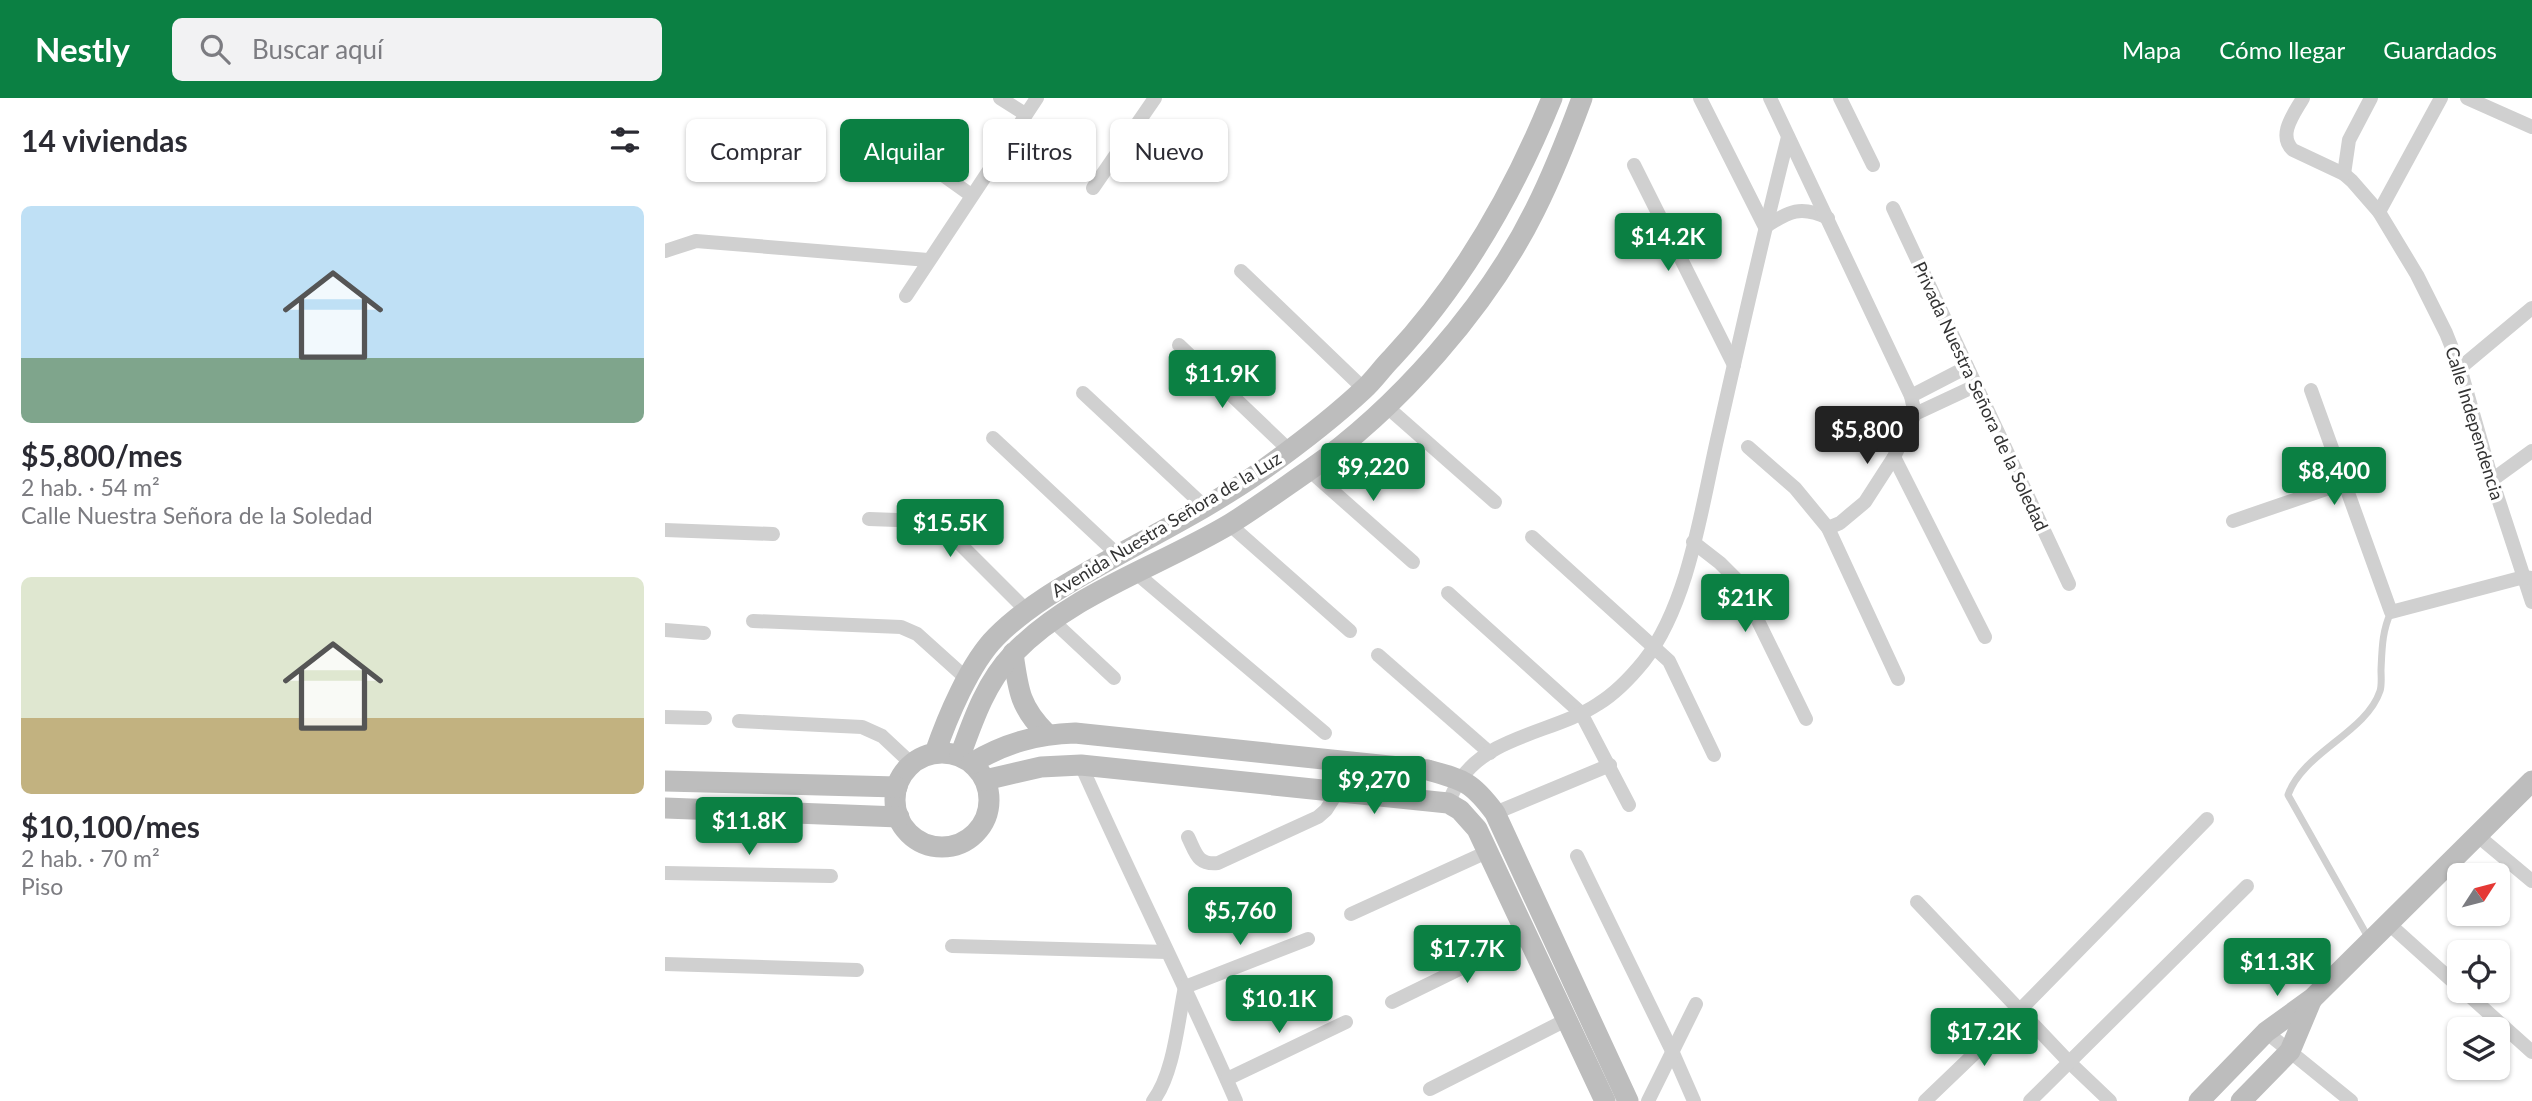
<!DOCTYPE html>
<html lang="es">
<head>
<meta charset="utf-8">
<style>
	:root { --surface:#fff; --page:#f2f2f3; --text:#2b2b33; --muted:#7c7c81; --accent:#0b8043 }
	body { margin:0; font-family:Lato,sans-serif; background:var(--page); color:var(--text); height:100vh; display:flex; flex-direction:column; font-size:26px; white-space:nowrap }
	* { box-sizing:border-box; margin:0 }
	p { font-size:23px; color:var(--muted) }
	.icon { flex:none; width:38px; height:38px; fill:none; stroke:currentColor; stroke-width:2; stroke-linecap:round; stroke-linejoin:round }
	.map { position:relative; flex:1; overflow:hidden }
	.panel { display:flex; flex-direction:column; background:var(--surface); width:665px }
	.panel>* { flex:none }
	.hud { position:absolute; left:21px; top:21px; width:665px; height:63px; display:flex; gap:14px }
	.needle { width:46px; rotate:54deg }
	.controls { position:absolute; left:1782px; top:765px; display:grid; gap:14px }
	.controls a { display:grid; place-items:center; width:63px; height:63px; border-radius:10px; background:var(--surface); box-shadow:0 2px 5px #0004; font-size:35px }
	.price { position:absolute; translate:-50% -60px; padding:0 16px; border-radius:7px; background:var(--accent); color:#fff; font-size:23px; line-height:46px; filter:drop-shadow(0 2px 4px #0008) }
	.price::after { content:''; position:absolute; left:50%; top:42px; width:21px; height:16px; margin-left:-10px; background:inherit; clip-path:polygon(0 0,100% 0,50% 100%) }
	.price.selected { background:#222; color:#fff }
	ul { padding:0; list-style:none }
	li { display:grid; align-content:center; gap:14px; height:371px; padding:0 21px }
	li span { display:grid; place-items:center; height:217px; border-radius:10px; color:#555 }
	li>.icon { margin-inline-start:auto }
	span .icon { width:126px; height:126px; fill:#fffc; stroke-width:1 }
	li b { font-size:30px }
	h2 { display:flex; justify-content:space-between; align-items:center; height:84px; padding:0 21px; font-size:30px }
	.pill { padding:0 24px; border-radius:10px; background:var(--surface); box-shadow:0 2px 5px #0004; font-size:24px; line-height:63px }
	.pill.selected { background:var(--accent); color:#fff }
	header { display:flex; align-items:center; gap:42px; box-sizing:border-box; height:98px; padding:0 35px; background:var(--accent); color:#fff }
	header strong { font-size:33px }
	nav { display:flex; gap:38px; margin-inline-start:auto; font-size:24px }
	.search { width:490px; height:63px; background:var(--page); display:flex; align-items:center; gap:18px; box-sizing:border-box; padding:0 24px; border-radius:10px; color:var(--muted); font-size:26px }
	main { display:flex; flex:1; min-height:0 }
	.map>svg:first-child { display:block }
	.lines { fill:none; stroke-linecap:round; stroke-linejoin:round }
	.lane { stroke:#d0d0d0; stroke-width:7 }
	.street { stroke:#d0d0d0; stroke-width:14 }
	.secondary { stroke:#bdbdbd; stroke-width:21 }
	.labels { text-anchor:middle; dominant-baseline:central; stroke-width:7; stroke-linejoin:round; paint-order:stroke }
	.street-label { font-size:18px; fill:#333; stroke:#fff }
</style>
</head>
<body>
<header>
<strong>Nestly</strong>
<div class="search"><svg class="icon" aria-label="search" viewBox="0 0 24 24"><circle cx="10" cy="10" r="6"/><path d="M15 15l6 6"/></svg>Buscar aquí</div>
<nav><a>Mapa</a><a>Cómo llegar</a><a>Guardados</a></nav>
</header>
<main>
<section class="panel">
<h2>14 viviendas<svg class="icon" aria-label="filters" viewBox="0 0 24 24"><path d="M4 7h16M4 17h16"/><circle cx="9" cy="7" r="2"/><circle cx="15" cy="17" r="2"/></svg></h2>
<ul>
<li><span style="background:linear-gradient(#bfe0f5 70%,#7fa58c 0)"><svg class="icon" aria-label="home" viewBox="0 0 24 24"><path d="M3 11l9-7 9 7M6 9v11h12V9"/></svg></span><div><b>$5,800/mes</b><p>2 hab. · 54 m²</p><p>Calle Nuestra Señora de la Soledad</p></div></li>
<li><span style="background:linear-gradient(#dfe7d0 65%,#c2b280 0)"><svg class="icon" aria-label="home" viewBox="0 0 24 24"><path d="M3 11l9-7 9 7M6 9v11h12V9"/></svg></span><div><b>$10,100/mes</b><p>2 hab. · 70 m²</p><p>Piso</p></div></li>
</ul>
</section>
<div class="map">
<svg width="1867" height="1003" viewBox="0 0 1867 1003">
	<rect width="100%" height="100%" fill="#fff"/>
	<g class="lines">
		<!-- lane -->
		<path class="lane" d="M1703,839L1623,697C1638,654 1701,635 1715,593C1717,587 1716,578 1716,572C1717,551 1717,533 1726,514"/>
		<!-- street -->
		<g class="street">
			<polyline points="335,0 360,16"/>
			<path d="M1035,0L1100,129C1124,113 1136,107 1163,120"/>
			<polyline points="1105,0 1246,298 1250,316"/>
			<polyline points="1175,0 1208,67"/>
			<path d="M1638,0C1629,16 1612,37 1628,52L1679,76L1687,83L1714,114L1752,177L1781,235L1795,270L1827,382L1867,504"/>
			<polyline points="1802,0 1867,29"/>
			<polyline points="257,62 306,97"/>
			<polyline points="969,67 1069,267"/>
			<polyline points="1679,76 1684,42 1706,0"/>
			<polyline points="428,90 490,0"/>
			<polyline points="1228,110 1404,486"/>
			<polyline points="1714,114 1776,0"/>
			<polyline points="0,153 31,143 263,162"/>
			<polyline points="576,173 699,291"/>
			<polyline points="241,198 372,0"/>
			<polyline points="514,247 624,352"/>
			<polyline points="1795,270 1867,210"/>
			<polyline points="1646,292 1726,514 1859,479 1866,480"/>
			<polyline points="418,295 539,408"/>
			<polyline points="1246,298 1302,269"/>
			<polyline points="721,308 830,404"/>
			<polyline points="328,340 453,457"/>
			<polyline points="1083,349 1130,390 1163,430 1233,581"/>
			<polyline points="1229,359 1320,539"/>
			<polyline points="644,372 748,464"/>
			<polyline points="1827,382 1867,353"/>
			<polyline points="204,421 260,423 277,428 361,512"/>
			<polyline points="1568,423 1679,385"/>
			<polyline points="564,426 685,533"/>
			<polyline points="1163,430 1175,425 1200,404 1229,359 1250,316 1310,288"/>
			<polyline points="0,432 108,436"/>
			<polyline points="867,439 1004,563 1049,657"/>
			<polyline points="1028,444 1055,465 1074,484 1141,621"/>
			<polyline points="471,475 660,635"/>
			<polyline points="783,495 916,615 964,707"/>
			<polyline points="88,523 236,529 252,536 302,581"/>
			<polyline points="388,523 449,580"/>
			<polyline points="0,532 39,535"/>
			<polyline points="713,557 825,655"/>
			<polyline points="0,619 40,620"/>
			<polyline points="74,623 197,629 217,638 247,666"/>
			<path d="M416,667C466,780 522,890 571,1003"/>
			<path d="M783,705C787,697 790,689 795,682C825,637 891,634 933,606C951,595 966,579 979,563C1025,504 1037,405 1054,333C1076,235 1098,137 1123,39"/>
			<polyline points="830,715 945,667"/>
			<polyline points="1813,738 1867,783"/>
			<path d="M523,739C531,755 532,767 553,765L653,719L661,712L673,693"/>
			<polyline points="912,758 1008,955 1029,1003"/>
			<polyline points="0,775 166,778"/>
			<polyline points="1252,804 1404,964 1445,1003"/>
			<polyline points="686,816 822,754"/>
			<polyline points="1723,825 1794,889"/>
			<polyline points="287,848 502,854"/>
			<polyline points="0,866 192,872"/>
			<polyline points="1798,892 1867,954"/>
			<polyline points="727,904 862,838"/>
			<polyline points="1601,934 1686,1003"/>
			<polyline points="562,981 681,924"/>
			<polyline points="765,991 901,922"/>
			<path d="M488,1003C509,976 513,922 520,889L643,841"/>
			<polyline points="983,1003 1031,906"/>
			<polyline points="1260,1003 1355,912 1542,721"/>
			<polyline points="1365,1003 1582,788"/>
		</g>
		<!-- secondary -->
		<g class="secondary">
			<path d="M348,555C353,592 355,610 382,636"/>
			<path d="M270,655C282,620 305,565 331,539C361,509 398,488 435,467C488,437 545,409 595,374C630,349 667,321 699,291C709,282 717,270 727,260C798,184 848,96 887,0"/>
			<circle cx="277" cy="702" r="47"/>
			<path d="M295,658C308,622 321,584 348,556C407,495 493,469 565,426C591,410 617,391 643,373C732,311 822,209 870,112C888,76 903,38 917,0"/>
			<path d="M307,665C340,645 372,636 410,635L763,672C799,682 807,684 830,715L963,1003"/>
			<polyline points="320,682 376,669 416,667 783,705 795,712 812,731 940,1003"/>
			<polyline points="0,683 232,689"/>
			<polyline points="0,710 234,719"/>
			<polyline points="1534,1003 1601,934 1648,900 1867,683"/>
			<polyline points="1576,1003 1625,953 1646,903"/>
		</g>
	</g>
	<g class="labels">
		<!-- street labels -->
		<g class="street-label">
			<text transform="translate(1316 298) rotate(65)">Privada Nuestra Señora de la Soledad</text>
			<text transform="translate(1810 325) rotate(73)">Calle Independencia</text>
			<text transform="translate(501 426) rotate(-31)">Avenida Nuestra Señora de la Luz</text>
		</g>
	</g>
</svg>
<div class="controls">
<a><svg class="needle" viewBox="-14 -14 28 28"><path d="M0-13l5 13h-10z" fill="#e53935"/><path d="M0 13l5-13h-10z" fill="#7c7c81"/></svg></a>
<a><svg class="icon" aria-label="locate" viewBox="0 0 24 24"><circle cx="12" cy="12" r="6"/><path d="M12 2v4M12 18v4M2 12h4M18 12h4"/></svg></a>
<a><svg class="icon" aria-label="layers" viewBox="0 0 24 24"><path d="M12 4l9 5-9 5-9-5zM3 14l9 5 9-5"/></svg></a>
</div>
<b class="price" style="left:1003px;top:175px">$14.2K</b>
<b class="price" style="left:557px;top:312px">$11.9K</b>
<b class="price selected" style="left:1202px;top:368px">$5,800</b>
<b class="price" style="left:708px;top:405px">$9,220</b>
<b class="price" style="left:1669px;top:409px">$8,400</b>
<b class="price" style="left:285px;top:461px">$15.5K</b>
<b class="price" style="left:1080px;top:536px">$21K</b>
<b class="price" style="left:709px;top:718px">$9,270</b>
<b class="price" style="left:84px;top:759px">$11.8K</b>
<b class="price" style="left:575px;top:849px">$5,760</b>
<b class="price" style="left:802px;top:887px">$17.7K</b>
<b class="price" style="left:1612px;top:900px">$11.3K</b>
<b class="price" style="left:614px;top:937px">$10.1K</b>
<b class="price" style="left:1319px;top:970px">$17.2K</b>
<div class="hud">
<a class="pill">Comprar</a>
<a class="pill selected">Alquilar</a>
<a class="pill">Filtros</a>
<a class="pill">Nuevo</a>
</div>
</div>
</main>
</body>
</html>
